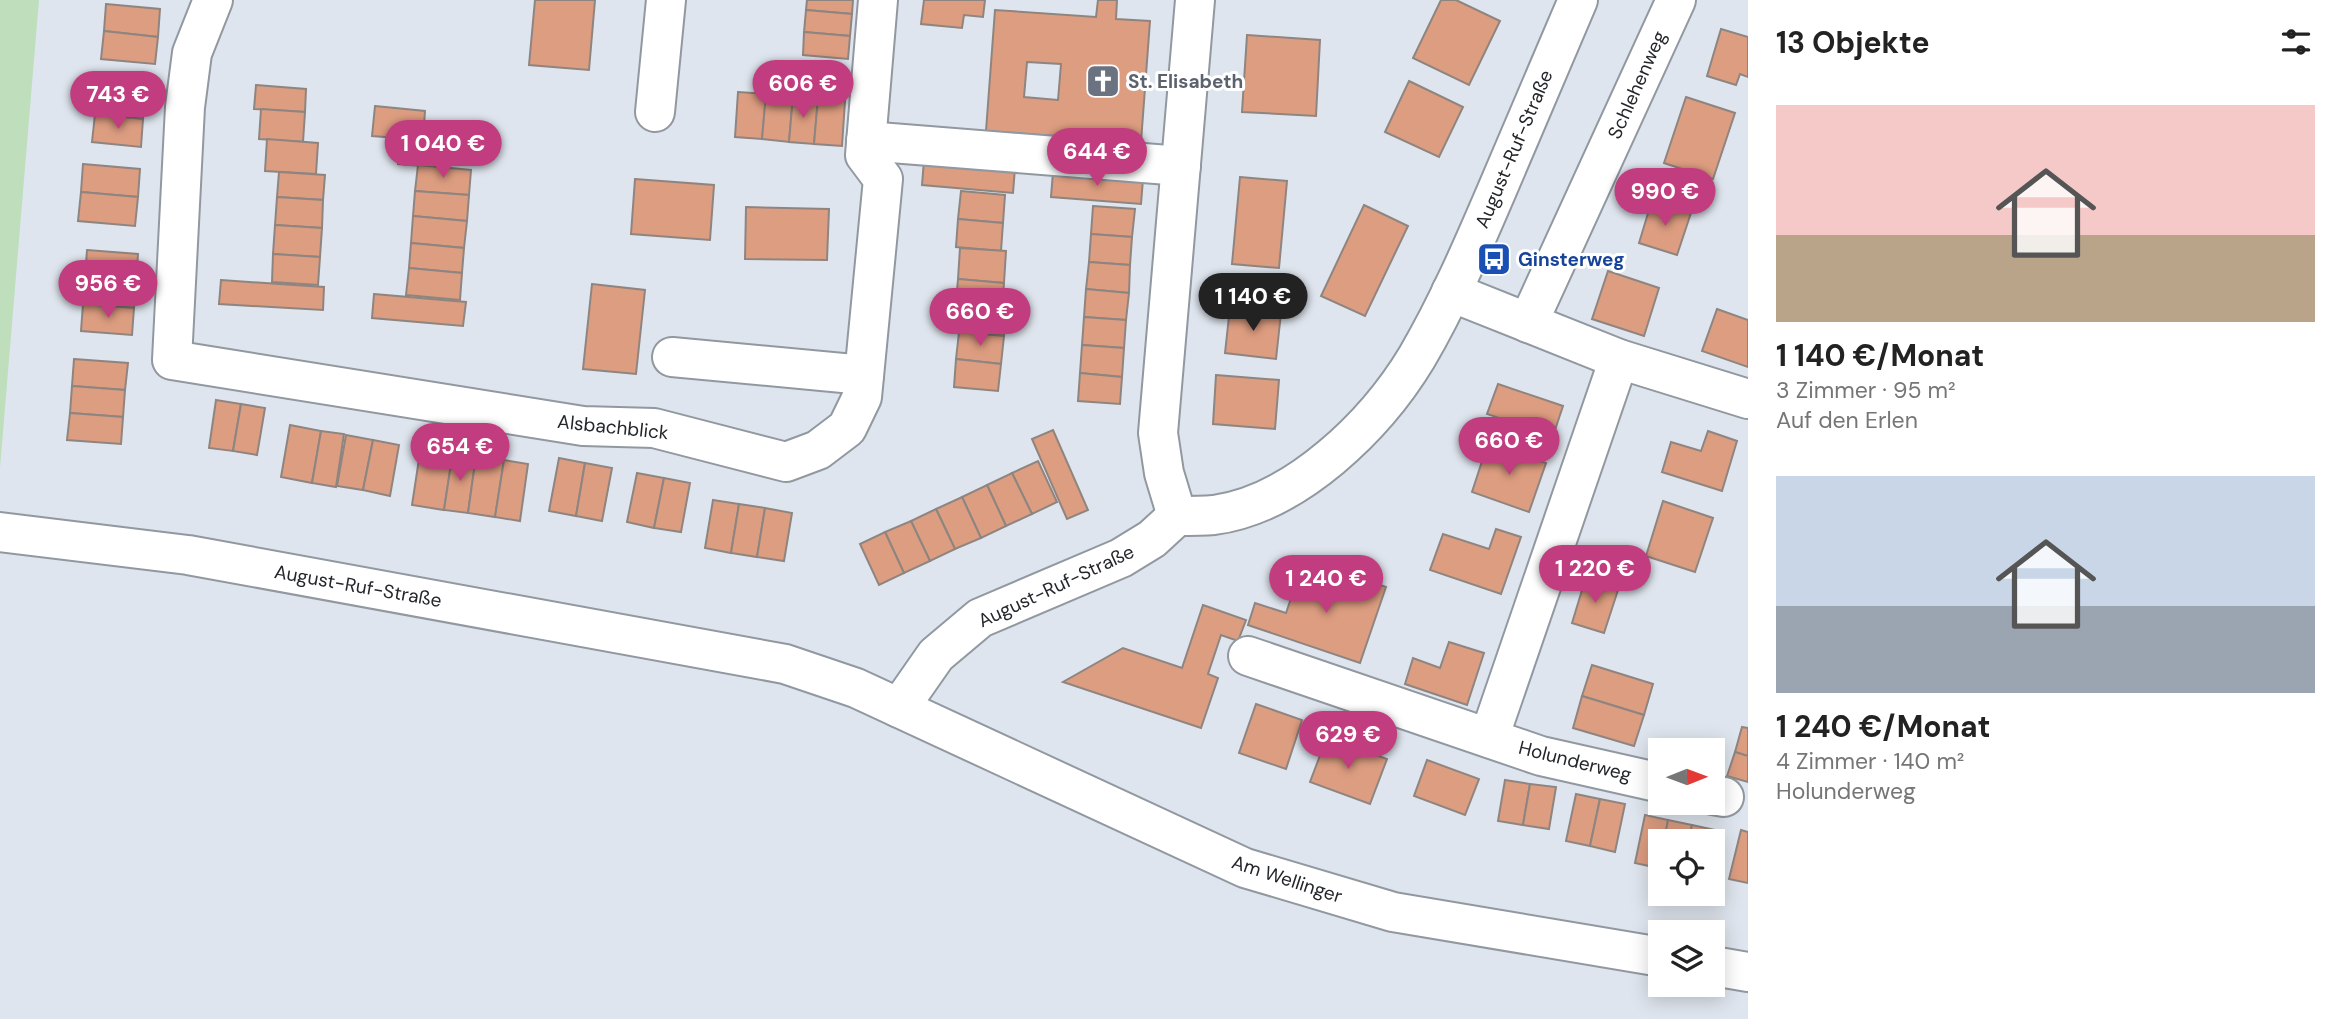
<!DOCTYPE html>
<html lang="de">
<head>
<meta charset="utf-8">
<style>
	:root { --surface:#fff; --page:#f6f6f6; --text:#222; --muted:#767676; --accent:#c23d80 }
	body { margin:0; font-family:"DM Sans",sans-serif; background:var(--page); color:var(--text); height:100vh; display:flex; flex-direction:column; font-size:26px; white-space:nowrap }
	* { box-sizing:border-box; margin:0 }
	p { font-size:23px; color:var(--muted) }
	.icon { flex:none; width:38px; height:38px; fill:none; stroke:currentColor; stroke-width:2; stroke-linecap:round; stroke-linejoin:round }
	.map { position:relative; flex:1; overflow:hidden }
	.side { display:flex; flex-direction:column; background:var(--surface); width:595px }
	.side>* { flex:none }
	.needle { width:46px; rotate:89deg }
	.tools { position:absolute; left:1648px; top:738px; display:grid; gap:14px }
	.tools a { display:grid; place-items:center; width:77px; height:77px; border-radius:0px; background:var(--surface); box-shadow:0 4px 18px #0003; font-size:35px }
	.price { position:absolute; translate:-50% -60px; padding:0 16px; border-radius:24px; background:var(--accent); color:#fff; font-size:23px; line-height:46px; filter:drop-shadow(0 2px 4px #0008) }
	.price::after { content:''; position:absolute; left:50%; top:42px; width:21px; height:16px; margin-left:-10px; background:inherit; clip-path:polygon(0 0,100% 0,50% 100%) }
	.price.current { background:#222; color:#fff }
	ul { padding:0; list-style:none }
	li { display:grid; align-content:center; gap:14px; height:371px; padding:0 28px }
	li span { display:grid; place-items:center; height:217px; border-radius:0px; color:#555 }
	li>.icon { margin-inline-start:auto }
	span .icon { width:126px; height:126px; fill:#fffc; stroke-width:1 }
	li b { font-size:30px }
	h2 { display:flex; justify-content:space-between; align-items:center; height:84px; padding:0 28px; font-size:30px }
	main { display:flex; flex:1; min-height:0 }
	.map>svg:first-child { display:block }
	.green { fill:#bfdfbc }
	.building { fill:#dd9d80; stroke:#8f8580; stroke-width:2; fill-rule:evenodd }
	.lines { fill:none; stroke-linecap:round; stroke-linejoin:round }
	.minor-casing { stroke:#9198a0; stroke-width:42 }
	.major-casing { stroke:#9198a0; stroke-width:42 }
	.minor { stroke:#fff; stroke-width:38 }
	.major { stroke:#fff; stroke-width:38 }
	.labels { text-anchor:middle; dominant-baseline:central; stroke-width:6; stroke-linejoin:round; paint-order:stroke }
	.worship-label { font-size:19px; font-weight:bold; fill:#5b616d; stroke:#fff; text-anchor:start }
	.street-label { font-size:19px; fill:#24262a; stroke:#fff }
	.transit-label { font-size:19px; font-weight:bold; fill:#164399; stroke:#fff; text-anchor:start }
</style>
</head>
<body>
<main>
<div class="map">
<svg width="1748" height="1019" viewBox="0 0 1748 1019">
	<rect width="100%" height="100%" fill="#dfe5ee"/>
	<!-- green -->
	<polygon class="green" points="0,0 39,0 0,468"/>
	<!-- building -->
	<g class="building">
		<polygon points="535,0 595,0 589,70 529,65"/>
		<polygon points="807,0 853,0 852,14 806,10"/>
		<polygon points="924,0 985,0 983,17 964,15 962,28 921,24"/>
		<path d="M1098,0H1117L1116,19L1150,21L1141,142L986,131L995,10L1096,17ZM1027,62L1061,64L1058,100L1024,97Z"/>
		<polygon points="1441,0 1456,0 1500,21 1469,85 1413,58"/>
		<polygon points="106,4 160,9 158,37 104,31"/>
		<polygon points="806,10 852,14 850,36 804,32"/>
		<polygon points="1721,29 1748,37 1748,77 1740,74 1736,85 1707,76"/>
		<polygon points="104,31 158,37 155,64 101,59"/>
		<polygon points="804,32 850,36 848,59 803,55"/>
		<polygon points="1247,35 1320,40 1316,116 1242,112"/>
		<polygon points="1409,81 1463,107 1439,157 1385,132"/>
		<polygon points="256,85 306,89 305,112 254,109"/>
		<polygon points="97,86 146,90 143,119 95,114"/>
		<polygon points="738,92 766,94 762,139 735,137"/>
		<polygon points="766,94 793,96 789,142 762,139"/>
		<polygon points="793,96 818,98 814,144 789,142"/>
		<polygon points="1686,97 1735,113 1713,179 1664,163"/>
		<polygon points="818,98 845,101 842,146 814,144"/>
		<polygon points="375,106 425,111 423,140 372,136"/>
		<polygon points="261,109 305,112 303,142 259,139"/>
		<polygon points="95,114 143,119 141,147 92,142"/>
		<polygon points="267,139 318,143 316,174 265,171"/>
		<polygon points="400,139 451,143 449,168 398,164"/>
		<polygon points="924,160 1015,168 1013,193 922,185"/>
		<polygon points="83,164 140,169 138,197 81,192"/>
		<polygon points="418,165 471,170 469,195 415,191"/>
		<polygon points="279,172 325,175 323,200 277,197"/>
		<polygon points="1053,172 1143,179 1141,204 1051,197"/>
		<polygon points="1240,177 1287,181 1279,268 1232,264"/>
		<polygon points="635,179 714,185 710,240 631,234"/>
		<polygon points="415,191 469,195 467,221 413,216"/>
		<polygon points="961,191 1005,195 1003,223 958,219"/>
		<polygon points="81,192 138,197 135,226 78,221"/>
		<polygon points="277,197 323,200 322,228 275,225"/>
		<polygon points="1652,200 1691,213 1677,255 1639,243"/>
		<polygon points="1364,205 1408,226 1365,316 1321,296"/>
		<polygon points="1093,206 1135,209 1132,237 1091,234"/>
		<polygon points="746,207 829,209 827,260 745,259"/>
		<polygon points="413,216 467,221 464,248 411,243"/>
		<polygon points="958,219 1003,223 1001,251 956,247"/>
		<polygon points="275,225 322,228 320,257 273,254"/>
		<polygon points="1091,234 1132,237 1130,265 1089,262"/>
		<polygon points="411,243 464,248 462,273 409,268"/>
		<polygon points="960,248 1006,251 1004,283 958,279"/>
		<polygon points="87,250 138,254 136,281 85,278"/>
		<polygon points="273,254 320,257 318,285 272,282"/>
		<polygon points="1089,262 1130,265 1129,293 1086,289"/>
		<polygon points="409,268 462,273 460,300 406,295"/>
		<polygon points="1608,271 1659,288 1644,336 1592,319"/>
		<polygon points="85,278 136,281 134,308 83,304"/>
		<polygon points="958,279 1004,283 1002,307 956,303"/>
		<polygon points="221,280 324,287 323,310 219,304"/>
		<polygon points="592,284 645,290 636,374 583,369"/>
		<polygon points="1086,289 1129,293 1126,320 1084,317"/>
		<polygon points="374,294 466,302 463,326 372,318"/>
		<polygon points="83,304 134,308 132,335 81,331"/>
		<polygon points="961,304 1006,308 1004,336 959,332"/>
		<polygon points="1230,307 1281,313 1276,359 1225,353"/>
		<polygon points="1717,309 1748,320 1748,367 1702,351"/>
		<polygon points="1084,317 1126,320 1124,348 1082,345"/>
		<polygon points="959,332 1004,336 1001,364 956,359"/>
		<polygon points="1082,345 1124,348 1122,377 1080,373"/>
		<polygon points="74,359 128,363 125,390 72,386"/>
		<polygon points="956,359 1001,364 998,391 954,387"/>
		<polygon points="1080,373 1122,377 1120,404 1078,401"/>
		<polygon points="1216,375 1279,380 1275,429 1213,424"/>
		<polygon points="1498,384 1563,406 1553,436 1487,414"/>
		<polygon points="72,386 125,390 123,417 70,413"/>
		<polygon points="216,400 241,404 233,451 209,448"/>
		<polygon points="241,404 265,408 257,455 233,451"/>
		<polygon points="70,413 123,417 121,444 67,440"/>
		<polygon points="290,425 321,431 312,483 281,477"/>
		<polygon points="1053,430 1088,510 1067,519 1032,439"/>
		<polygon points="321,431 344,434 336,487 312,483"/>
		<polygon points="1708,431 1737,441 1722,491 1662,472 1671,442 1701,451"/>
		<polygon points="346,435 373,440 363,490 337,486"/>
		<polygon points="373,440 399,445 390,496 363,490"/>
		<polygon points="1488,443 1546,463 1529,512 1472,492"/>
		<polygon points="421,446 453,451 444,510 412,505"/>
		<polygon points="453,451 476,456 468,513 444,510"/>
		<polygon points="476,456 504,460 495,517 468,513"/>
		<polygon points="559,458 585,463 576,516 549,511"/>
		<polygon points="504,460 528,464 520,521 495,517"/>
		<polygon points="1038,461 1057,502 1032,514 1012,473"/>
		<polygon points="585,463 612,468 602,521 576,516"/>
		<polygon points="637,473 664,478 654,528 627,522"/>
		<polygon points="1012,473 1032,514 1006,526 987,485"/>
		<polygon points="664,478 690,483 681,532 654,528"/>
		<polygon points="987,485 1006,526 981,538 962,497"/>
		<polygon points="962,497 981,538 955,549 936,509"/>
		<polygon points="713,500 739,504 731,553 705,548"/>
		<polygon points="1663,501 1713,518 1695,572 1646,556"/>
		<polygon points="739,504 765,508 757,557 731,553"/>
		<polygon points="765,508 792,513 784,561 757,557"/>
		<polygon points="936,509 955,549 930,561 911,521"/>
		<polygon points="911,521 930,561 904,573 885,532"/>
		<polygon points="1496,529 1521,537 1501,594 1430,570 1443,534 1489,549"/>
		<polygon points="885,532 904,573 879,585 860,544"/>
		<polygon points="1301,569 1344,584 1347,574 1386,587 1360,663 1248,625 1255,603 1286,613"/>
		<polygon points="1586,577 1619,587 1604,633 1572,623"/>
		<polygon points="1203,605 1246,620 1238,641 1221,635 1208,674 1218,678 1201,728 1063,682 1123,648 1182,668"/>
		<polygon points="1449,642 1484,653 1467,705 1405,684 1413,658 1440,668"/>
		<polygon points="1592,665 1653,684 1644,715 1582,696"/>
		<polygon points="1582,696 1644,715 1634,746 1573,728"/>
		<polygon points="1256,704 1302,720 1286,769 1239,753"/>
		<polygon points="1742,727 1748,728 1748,756 1735,752"/>
		<polygon points="1327,737 1387,759 1370,804 1310,782"/>
		<polygon points="1735,752 1748,756 1748,782 1727,776"/>
		<polygon points="1427,760 1479,779 1465,815 1414,796"/>
		<polygon points="1505,780 1530,784 1523,825 1498,821"/>
		<polygon points="1530,784 1556,787 1549,829 1523,825"/>
		<polygon points="1576,794 1600,799 1590,846 1566,841"/>
		<polygon points="1600,799 1625,804 1615,852 1590,846"/>
		<polygon points="1645,815 1668,820 1664,842 1661,842 1658,868 1635,863"/>
		<polygon points="1668,820 1692,825 1688,842 1664,842"/>
		<polygon points="1692,825 1715,830 1712,842 1688,842"/>
		<polygon points="1741,830 1748,832 1748,883 1729,879"/>
	</g>
	<g class="lines">
		<!-- minor casing -->
		<g class="minor-casing">
			<g id="minor">
				<polyline points="213,0 192,53 185,107 172,360 583,426 654,428 786,462 818,450 847,428 862,397 883,179 865,155 878,0"/>
				<polyline points="655,112 666,0"/>
				<polyline points="866,141 1181,166"/>
				<polyline points="1451,292 1619,359 1748,399"/>
				<polyline points="1528,323 1676,0"/>
				<polyline points="672,357 864,375"/>
				<polyline points="1177,516 1164,473 1158,433 1195,0"/>
				<polyline points="1248,656 1541,756 1661,783"/>
				<path d="M899,708L936,655L980,618L1121,558L1152,539L1177,516C1189,516 1202,516 1214,515C1296,504 1376,425 1417,357C1448,304 1473,246 1497,190C1524,126 1551,63 1578,0"/>
				<polyline points="1489,738 1619,359"/>
				<polyline points="1713,795 1724,797"/>
			</g>
		</g>
		<!-- major casing -->
		<g class="major-casing">
			<g id="major">
				<polyline points="0,532 188,555 785,664 856,688 1245,868 1393,912 1661,957"/>
				<polyline points="1713,966 1748,972"/>
			</g>
		</g>
		<!-- minor -->
		<use href="#minor" class="minor"/>
		<!-- major -->
		<use href="#major" class="major"/>
	</g>
	<!-- icons -->
	<defs>
		<g id="church-square" transform="scale(1.75)"><rect x="-9" y="-9" width="18" height="18" rx="4" fill="#6b7280" stroke="#fff"/><path d="M-1.2-6h2.4v3.5h3.3v2.4h-3.3V6h-2.4V-.1h-3.3v-2.4h3.3Z" fill="#fff"/></g>
		<g id="bus-square" transform="scale(1.75)"><rect x="-9" y="-9" width="18" height="18" rx="4" fill="#1a4fb4" stroke="#fff"/><path d="M-5-6H5V4H4V6H2V4H-2V6H-4V4H-5ZM-3.5-4V0h7V-4ZM-3.5 1.2v1.5H-2V1.2ZM2 1.2v1.5H3.5V1.2Z" fill="#fff"/></g>
	</defs>
	<g fill-rule="evenodd">
		<use href="#church-square" x="1103" y="81"/>
		<use href="#bus-square" x="1494" y="259"/>
	</g>
	<g class="labels">
		<!-- worship labels -->
		<g class="worship-label">
			<text x="1128" y="81">St. Elisabeth</text>
		</g>
		<!-- street labels -->
		<g class="street-label">
			<text transform="translate(1637 85) rotate(-66)">Schlehenweg</text>
			<text transform="translate(1514 149) rotate(-67)">August-Ruf-Straße</text>
			<text transform="translate(613 427) rotate(6)">Alsbachblick</text>
			<text transform="translate(358 586) rotate(10)">August-Ruf-Straße</text>
			<text transform="translate(1056 586) rotate(-25)">August-Ruf-Straße</text>
			<text transform="translate(1575 761) rotate(14)">Holunderweg</text>
			<text transform="translate(1287 879) rotate(18)">Am Wellinger</text>
		</g>
		<!-- transit labels -->
		<g class="transit-label">
			<text x="1518" y="259">Ginsterweg</text>
		</g>
	</g>
</svg>
<div class="tools">
<a><svg class="needle" viewBox="-14 -14 28 28"><path d="M0-13l5 13h-10z" fill="#e53935"/><path d="M0 13l5-13h-10z" fill="#767676"/></svg></a>
<a><svg class="icon" aria-label="locate" viewBox="0 0 24 24"><circle cx="12" cy="12" r="6"/><path d="M12 2v4M12 18v4M2 12h4M18 12h4"/></svg></a>
<a><svg class="icon" aria-label="layers" viewBox="0 0 24 24"><path d="M12 4l9 5-9 5-9-5zM3 14l9 5 9-5"/></svg></a>
</div>
<b class="price" style="left:803px;top:120px">606 €</b>
<b class="price" style="left:118px;top:131px">743 €</b>
<b class="price" style="left:443px;top:180px">1 040 €</b>
<b class="price" style="left:1097px;top:188px">644 €</b>
<b class="price" style="left:1665px;top:228px">990 €</b>
<b class="price" style="left:108px;top:320px">956 €</b>
<b class="price current" style="left:1253px;top:333px">1 140 €</b>
<b class="price" style="left:980px;top:348px">660 €</b>
<b class="price" style="left:1509px;top:477px">660 €</b>
<b class="price" style="left:460px;top:483px">654 €</b>
<b class="price" style="left:1595px;top:605px">1 220 €</b>
<b class="price" style="left:1326px;top:615px">1 240 €</b>
<b class="price" style="left:1348px;top:771px">629 €</b>
</div>
<section class="side">
<h2>13 Objekte<svg class="icon" aria-label="filters" viewBox="0 0 24 24"><path d="M4 7h16M4 17h16"/><circle cx="9" cy="7" r="2"/><circle cx="15" cy="17" r="2"/></svg></h2>
<ul>
<li><span style="background:linear-gradient(#f6c9c9 60%,#b9a48a 0)"><svg class="icon" aria-label="home" viewBox="0 0 24 24"><path d="M3 11l9-7 9 7M6 9v11h12V9"/></svg></span><div><b>1 140 €/Monat</b><p>3 Zimmer · 95 m²</p><p>Auf den Erlen</p></div></li>
<li><span style="background:linear-gradient(#c9d6e8 60%,#9aa5b1 0)"><svg class="icon" aria-label="home" viewBox="0 0 24 24"><path d="M3 11l9-7 9 7M6 9v11h12V9"/></svg></span><div><b>1 240 €/Monat</b><p>4 Zimmer · 140 m²</p><p>Holunderweg</p></div></li>
</ul>
</section>
</main>
</body>
</html>
